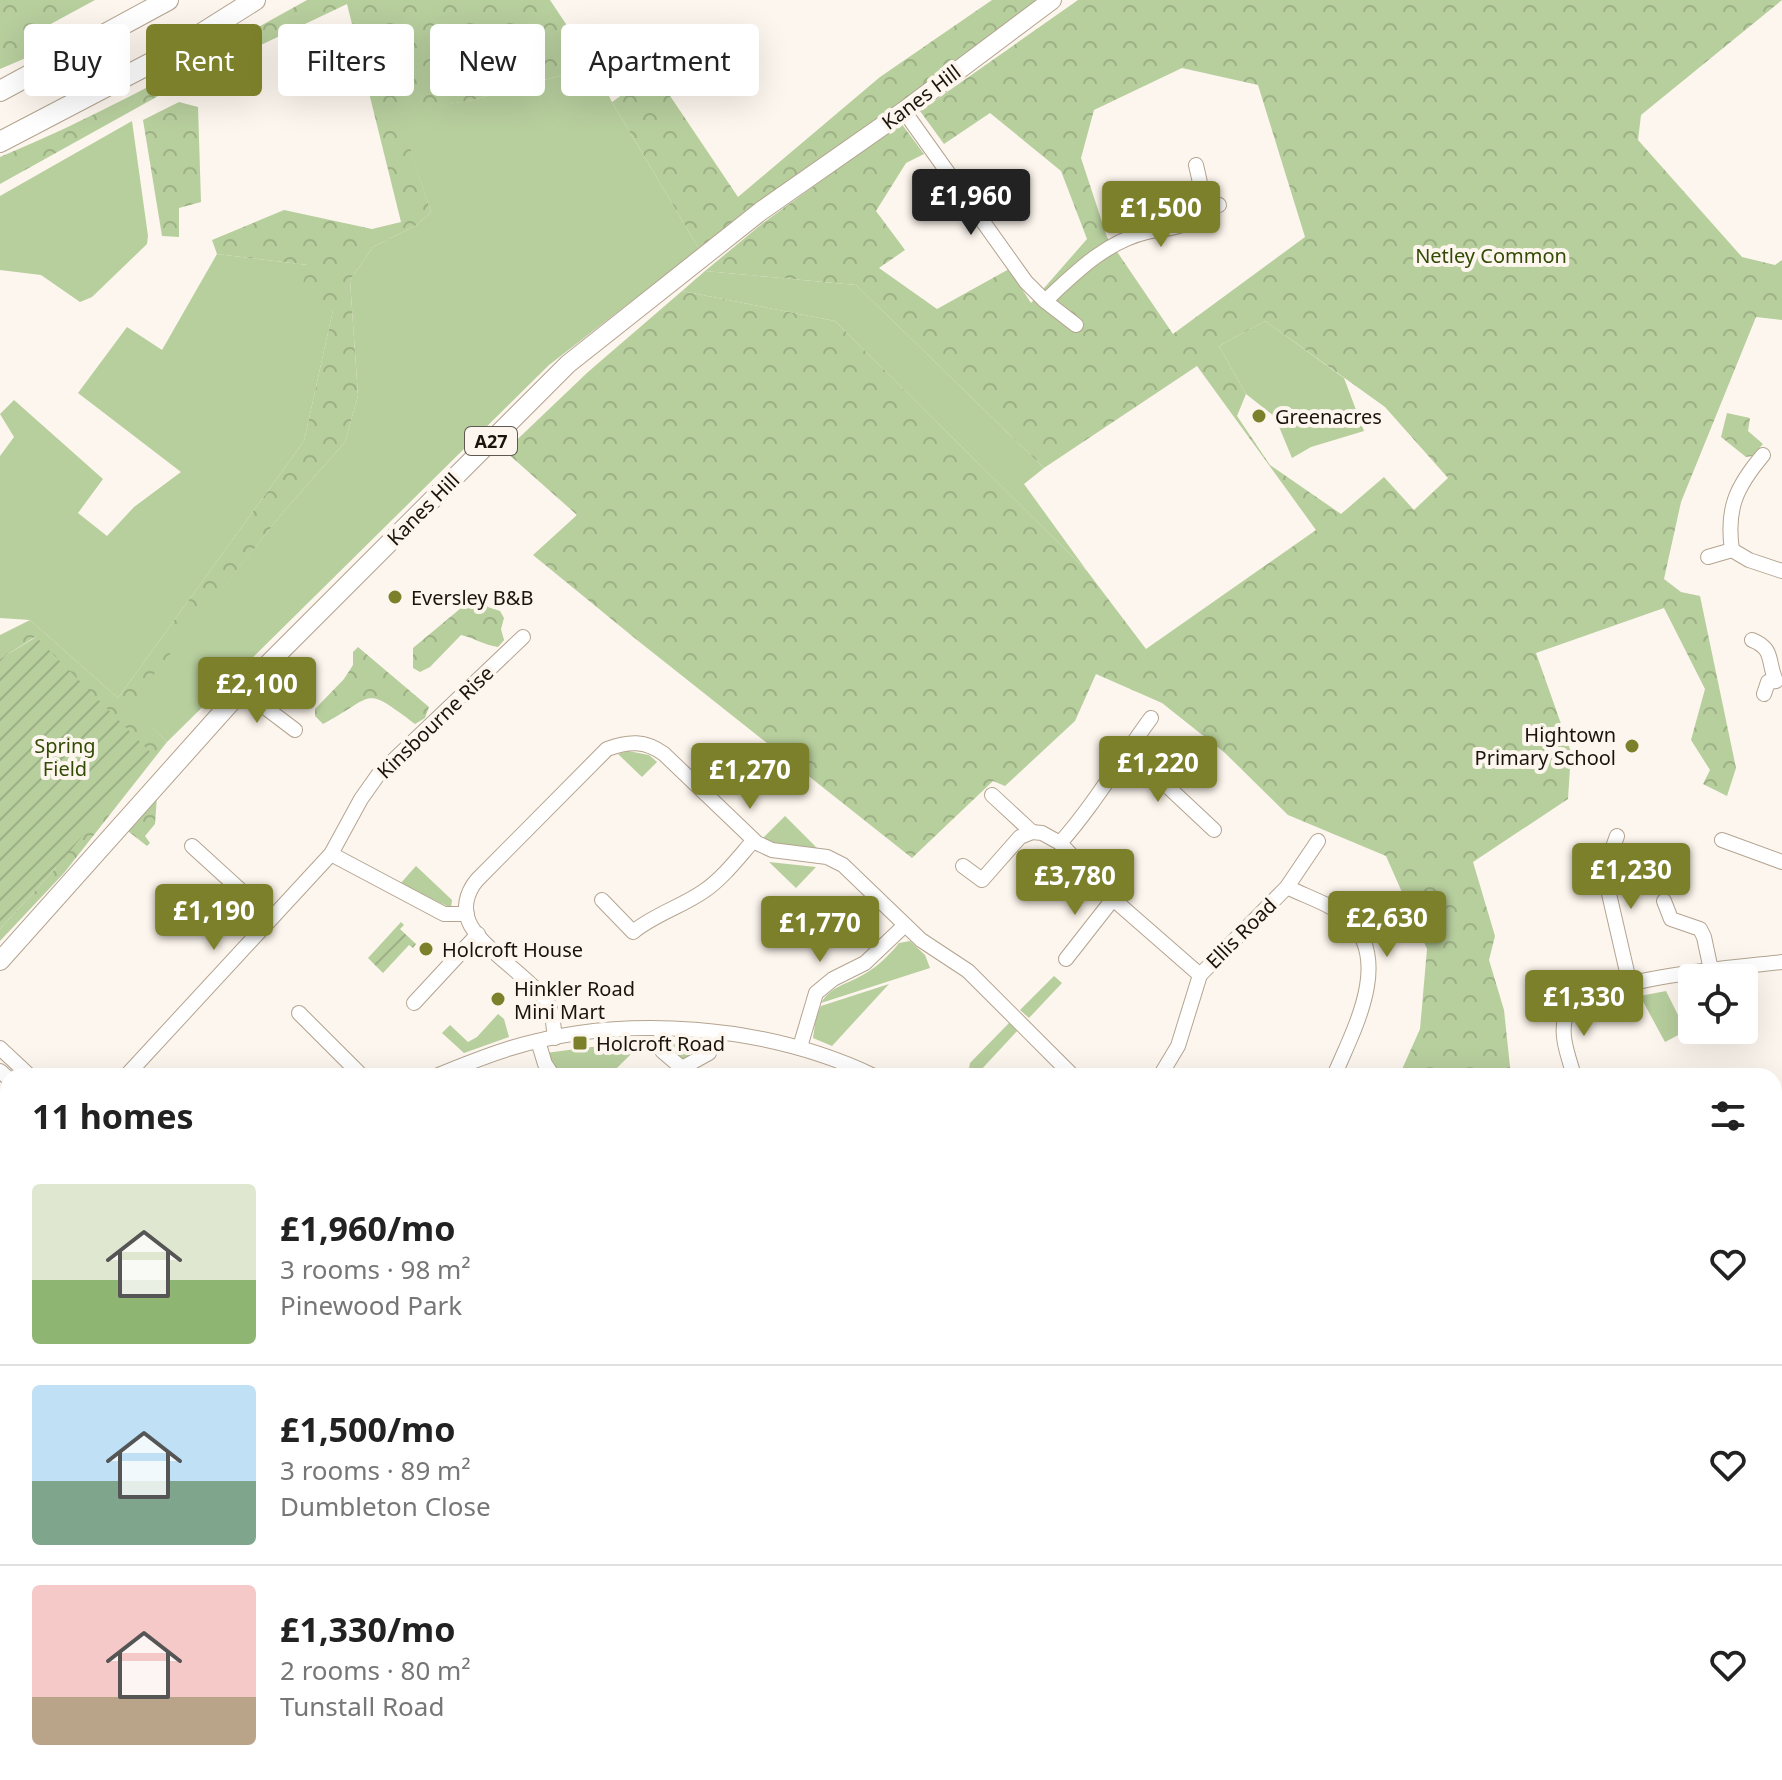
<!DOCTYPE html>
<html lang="en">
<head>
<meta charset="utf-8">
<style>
	:root { --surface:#fff; --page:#f2f2f2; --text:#222; --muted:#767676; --line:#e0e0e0; --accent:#7d802a }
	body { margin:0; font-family:"Noto Sans",sans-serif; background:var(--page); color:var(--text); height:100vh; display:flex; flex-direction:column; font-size:30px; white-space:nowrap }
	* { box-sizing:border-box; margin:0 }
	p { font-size:26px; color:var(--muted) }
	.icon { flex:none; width:44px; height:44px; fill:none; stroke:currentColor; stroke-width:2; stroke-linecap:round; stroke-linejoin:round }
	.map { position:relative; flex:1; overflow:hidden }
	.drawer { position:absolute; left:0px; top:1068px; width:1782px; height:712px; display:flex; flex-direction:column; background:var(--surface); border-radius:24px 24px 0 0; box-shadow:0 8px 32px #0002 }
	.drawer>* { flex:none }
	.top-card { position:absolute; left:24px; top:24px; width:800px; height:72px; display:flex; gap:16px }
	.controls { position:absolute; left:1678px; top:964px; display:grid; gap:16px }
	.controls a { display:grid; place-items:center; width:80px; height:80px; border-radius:8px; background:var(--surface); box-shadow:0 8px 32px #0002; font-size:40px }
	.price { position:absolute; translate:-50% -68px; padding:0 18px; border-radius:8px; background:var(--accent); color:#fff; font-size:26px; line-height:52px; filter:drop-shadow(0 2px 4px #0008) }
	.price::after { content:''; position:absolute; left:50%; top:48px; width:24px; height:18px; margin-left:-12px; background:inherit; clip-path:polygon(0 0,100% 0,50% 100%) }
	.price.selected { background:#222; color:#fff }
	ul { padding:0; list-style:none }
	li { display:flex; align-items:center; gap:24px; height:200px; padding:0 32px }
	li+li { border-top:2px solid var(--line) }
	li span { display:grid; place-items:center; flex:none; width:224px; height:160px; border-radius:8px; color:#555 }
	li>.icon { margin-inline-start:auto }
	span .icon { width:96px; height:96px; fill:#fffc; stroke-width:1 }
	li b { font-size:34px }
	h2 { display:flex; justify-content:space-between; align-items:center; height:96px; padding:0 32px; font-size:34px }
	.tag { padding:0 28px; border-radius:8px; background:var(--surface); box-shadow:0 8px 32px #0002; font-size:28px; line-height:72px }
	.tag.selected { background:var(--accent); color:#fff }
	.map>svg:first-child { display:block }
	.grass { fill:#b7ce9d }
	.forest { fill:url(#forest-crowns); fill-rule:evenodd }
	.garden { fill:url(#garden-furrows) }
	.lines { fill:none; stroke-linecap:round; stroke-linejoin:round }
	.minor-casing { stroke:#b4a490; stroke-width:16 }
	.major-casing { stroke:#b4a490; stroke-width:20 }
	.highway-casing { stroke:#b4a490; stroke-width:22 }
	.minor { stroke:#fff; stroke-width:14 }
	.major { stroke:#fff; stroke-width:18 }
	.highway { stroke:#fff; stroke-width:20 }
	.poi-dot { fill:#7d802a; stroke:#fdf6ee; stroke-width:3 }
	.labels { text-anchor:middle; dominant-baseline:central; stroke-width:8; stroke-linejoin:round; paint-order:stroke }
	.shield { fill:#fdf6ee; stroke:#5e5850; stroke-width:2 }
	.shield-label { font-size:18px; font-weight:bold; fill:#1a140d }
	.street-label { font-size:20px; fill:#1a140d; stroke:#fdf6ee }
	.park-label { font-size:20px; fill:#324a04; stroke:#fdf6ee }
	.poi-label { font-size:20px; fill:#1a140d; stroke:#fdf6ee; text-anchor:start }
</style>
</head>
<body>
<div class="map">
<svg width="1782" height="1780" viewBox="0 0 1782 1780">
	<defs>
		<pattern id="forest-crowns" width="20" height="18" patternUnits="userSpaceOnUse" patternTransform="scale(2)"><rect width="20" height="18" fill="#b7ce9d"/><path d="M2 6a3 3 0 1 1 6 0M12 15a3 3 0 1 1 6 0" fill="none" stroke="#9db086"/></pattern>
		<pattern id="garden-furrows" width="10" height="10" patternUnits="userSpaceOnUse" patternTransform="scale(2)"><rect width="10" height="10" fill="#b7ce9d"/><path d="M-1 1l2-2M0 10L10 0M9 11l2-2" fill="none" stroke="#9db086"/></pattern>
	</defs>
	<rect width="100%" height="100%" fill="#fdf6ee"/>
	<!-- grass -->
	<g class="grass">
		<polygon points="594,66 612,102 699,249 549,365 167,742 129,704 285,510 345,442 358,396 350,280 373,247 417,225 431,212 398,112 473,100"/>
		<polygon points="132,121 148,236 147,244 92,297 80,302 41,275 0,270 0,196"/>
		<polygon points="217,254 308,265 333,310 304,441 118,698 30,620 0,618 0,456 14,437 0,414 14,400 103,479 78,513 107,536 134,507 181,472 78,393 127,327 162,350"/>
		<polygon points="705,271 856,285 1044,468 1024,484 1087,571 835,321 682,291"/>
		<polygon points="1265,321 1344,378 1364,431 1311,447 1292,458 1275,417 1246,394 1219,346"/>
		<polygon points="628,751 649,755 657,762 642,777 618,754"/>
		<polygon points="785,816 817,848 775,845 762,839"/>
		<polygon points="769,862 816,867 796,888"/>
		<polygon points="416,866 452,900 451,908 400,884"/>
		<path d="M910,941L925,955L930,968L821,1003C831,987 844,985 859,977C875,969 888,957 899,943Z"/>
		<polygon points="1054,976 1062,983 1029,1018 1020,1010"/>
		<polygon points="889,984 832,1046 813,1038 816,1017 821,1006"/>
		<polygon points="1666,991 1686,1031 1665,1042 1640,996"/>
		<polygon points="498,1014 504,1019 509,1037 464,1053 442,1033 450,1025 468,1042 477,1037"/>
		<polygon points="1010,1022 1018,1030 979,1072 968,1074 970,1063"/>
		<polygon points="663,1042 713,1044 712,1048 685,1063"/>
		<polygon points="641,1044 616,1069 616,1076 557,1076 546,1053 591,1047"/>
		<polygon points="1388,1772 1498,1772 1491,1780 1414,1780 1414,1776 1388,1780"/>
		<polygon points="1519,1772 1615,1772 1612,1780 1512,1780"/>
	</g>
	<!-- forest -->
	<g class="forest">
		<polygon points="0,0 95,0 47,26 47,49 0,69"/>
		<path d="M307,0H550L594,66L473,100L399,113L431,212L417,225L373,247L350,280L358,396L345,442L285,510L130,704L167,742L64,873L0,941V929L56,868L35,637L0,659V635L30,620L118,698L304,441L333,310L299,298L308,265L217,254L212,240L284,210L372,229L401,222L347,4L187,80L0,184V157C107,113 206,56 307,0Z"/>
		<polygon points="992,0 1042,0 699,249 612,102 654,72 738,197 880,77"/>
		<path d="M1078,0H1782L1641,115L1638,140L1742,257L1775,265L1782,260V320L1756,317L1681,502L1664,579L1681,592L1700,596L1736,768L1727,796L1703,784L1710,770L1691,740L1705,689L1664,608L1536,653L1571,752L1568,799L1473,862L1495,936L1489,960L1504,1010L1511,1076H1399L1420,1029L1427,949L1386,856L1288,815L1225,753L1162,703L1096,674L1075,721L1005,786L993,781L912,858L637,640L533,555L577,515L505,451L588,372L682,291L835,321L1087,571L1146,649L1316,530L1197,366L1044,468L856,285L705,271L763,223L901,123L924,154L906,163L876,211L905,250L879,268L937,309L1009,269L1031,303L1087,239L1061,171L990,113L944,144L920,111ZM1182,68L1258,85L1305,237L1173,334L1107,237L1081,158L1094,110ZM1265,321L1385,407L1448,478L1414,510L1384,477L1341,514L1270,465L1237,416L1246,394L1219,346Z"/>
		<polygon points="179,102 198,107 201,202 179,208 179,237 162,236 143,120"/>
		<polygon points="1727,413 1750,418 1748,431 1763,444 1752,456 1746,457 1721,437"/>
		<path d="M479,593L488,607L500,611L504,618L501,629L504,640L498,647C484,645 474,638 461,635L430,667L420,672L413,668V648Z"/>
		<path d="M358,647L429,707L425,718L415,724C362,684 376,696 323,724L315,716V709L344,679L353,665V652Z"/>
		<polygon points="157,796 155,824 145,836 150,843 147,846 124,828"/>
	</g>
	<!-- garden -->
	<g class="garden">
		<polygon points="36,637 151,753 56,868 0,929 0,659"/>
		<polygon points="401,922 404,925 400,929 416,944 413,948 409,945 383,973 368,958"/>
	</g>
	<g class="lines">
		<!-- minor casing -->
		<g class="minor-casing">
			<g id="minor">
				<polyline points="904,111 1026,282 1045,301 1076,325"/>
				<polyline points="1202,202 1219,205"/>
				<path d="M1045,301C1075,273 1105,242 1147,232C1165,228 1185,230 1197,213C1206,200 1199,179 1196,165"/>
				<path d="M1763,455C1736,487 1726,509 1732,550L1749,560L1782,571"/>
				<polyline points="1708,557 1732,550"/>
				<path d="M1752,640C1775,649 1767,662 1776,681L1768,682L1764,694"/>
				<polyline points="242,690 295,730"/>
				<polyline points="1124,755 1166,785 1214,830"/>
				<polyline points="992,795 1032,832 1042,833 1060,843 1113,899 1200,975"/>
				<polyline points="1617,836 1604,872 1630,985"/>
				<polyline points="1722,840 1782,862"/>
				<path d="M1060,843C1094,805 1120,760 1151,718"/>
				<polyline points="192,846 271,918"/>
				<polyline points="331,854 444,914 467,914"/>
				<polyline points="963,866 982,880 1020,837 1032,832"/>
				<path d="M1287,887C1307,897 1331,904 1348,919C1393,960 1353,1031 1334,1076"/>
				<path d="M602,900L633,932C655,914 681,907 704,891C723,878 738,858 753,841"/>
				<polyline points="1664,901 1671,919 1700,929 1704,937 1711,970"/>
				<polyline points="1066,959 1113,899"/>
				<polyline points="414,1003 478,934"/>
				<polyline points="299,1013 362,1076"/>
				<polyline points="661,1029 662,1051 682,1068 709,1053"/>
				<path d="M555,1038L552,1014L547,1001C527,976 486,951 471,926C462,910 466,893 477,880L607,749C629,741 645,740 664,754L757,843L772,850L827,857L843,865L921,940L968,971L1073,1076"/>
				<polyline points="538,1041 545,1064 553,1076"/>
				<polyline points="800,1047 816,993 833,979 865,963 905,925"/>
				<polyline points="0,1048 30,1076"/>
				<polyline points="0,1071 8,1078"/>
				<polyline points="126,1076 331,854 361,799 378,775 523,637"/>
				<path d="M436,1076C461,1066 485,1056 511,1048C625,1013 767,1025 874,1076"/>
				<polyline points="1160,1076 1178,1046 1200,975 1287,887 1318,841"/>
				<path d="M1574,1076C1569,1058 1559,1034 1566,1016C1583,978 1741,967 1782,962"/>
				<polyline points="1774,1142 1782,1156"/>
				<polyline points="0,1313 8,1317"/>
				<polyline points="0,1381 8,1373"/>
				<polyline points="1774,1520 1782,1522"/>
				<polyline points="0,1550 8,1542"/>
				<polyline points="0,1686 8,1679"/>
				<polyline points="1774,1695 1782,1687"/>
				<polyline points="622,1772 633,1780"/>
				<polyline points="808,1772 810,1780"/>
				<polyline points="1036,1772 1045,1780"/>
				<polyline points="1329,1772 1342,1780"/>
				<polyline points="1725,1772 1735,1780"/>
				<polyline points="106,1780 115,1772"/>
				<polyline points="296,1780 305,1772"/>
				<polyline points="484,1780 493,1772"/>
				<polyline points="878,1780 886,1772"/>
				<polyline points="968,1780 973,1772"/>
				<polyline points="1350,1780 1354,1772"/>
				<polyline points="1501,1780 1508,1772"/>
			</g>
		</g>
		<!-- major casing -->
		<g class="major-casing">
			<polyline id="major" points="0,961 242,690 568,364 761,211 904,111 1052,0"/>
		</g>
		<!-- highway casing -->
		<g class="highway-casing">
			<g id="highway">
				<polyline points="0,91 168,0"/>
				<polyline points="0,142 174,51 255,0"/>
			</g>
		</g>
		<!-- minor -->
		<use href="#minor" class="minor"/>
		<!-- major -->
		<use href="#major" class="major"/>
		<!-- highway -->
		<use href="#highway" class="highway"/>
	</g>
	<!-- markers -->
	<g class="poi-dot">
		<circle cx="1259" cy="416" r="8"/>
		<circle cx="395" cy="597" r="8"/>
		<circle cx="1632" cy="746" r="8"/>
		<circle cx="426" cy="949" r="8"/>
		<circle cx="498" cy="999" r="8"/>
		<rect x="572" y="1035" width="16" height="16" rx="4"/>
	</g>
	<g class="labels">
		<!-- shield labels -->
		<rect class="shield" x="465" y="427" width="52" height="28" rx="6"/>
		<g class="shield-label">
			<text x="491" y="441">A27</text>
		</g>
		<!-- street labels -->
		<g class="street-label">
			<text transform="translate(921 97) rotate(-37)">Kanes Hill</text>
			<text transform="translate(423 509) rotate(-45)">Kanes Hill</text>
			<text transform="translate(435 722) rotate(-44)">Kinsbourne Rise</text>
			<text transform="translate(1241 933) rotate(-45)">Ellis Road</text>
		</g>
		<!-- park labels -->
		<g class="park-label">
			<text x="1491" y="255">Netley Common</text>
			<text x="65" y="745">Spring<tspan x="65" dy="23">Field</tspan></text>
		</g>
		<!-- poi labels -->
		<g class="poi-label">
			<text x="1275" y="416">Greenacres</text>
			<text x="411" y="597">Eversley B&amp;B</text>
			<text x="1616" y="734" text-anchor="end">Hightown<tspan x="1616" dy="23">Primary School</tspan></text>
			<text x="442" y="949">Holcroft House</text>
			<text x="514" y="988">Hinkler Road<tspan x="514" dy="23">Mini Mart</tspan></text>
			<text x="596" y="1043">Holcroft Road</text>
		</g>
	</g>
</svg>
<div class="controls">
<a><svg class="icon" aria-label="locate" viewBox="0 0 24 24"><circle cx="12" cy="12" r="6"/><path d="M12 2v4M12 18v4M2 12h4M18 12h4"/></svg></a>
</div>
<b class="price selected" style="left:971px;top:237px">£1,960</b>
<b class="price" style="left:1161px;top:249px">£1,500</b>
<b class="price" style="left:257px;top:725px">£2,100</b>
<b class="price" style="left:1158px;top:804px">£1,220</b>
<b class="price" style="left:750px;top:811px">£1,270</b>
<b class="price" style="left:1631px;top:911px">£1,230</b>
<b class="price" style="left:1075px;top:917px">£3,780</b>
<b class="price" style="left:214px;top:952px">£1,190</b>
<b class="price" style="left:1387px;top:959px">£2,630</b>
<b class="price" style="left:820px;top:964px">£1,770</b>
<b class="price" style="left:1584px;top:1038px">£1,330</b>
<div class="top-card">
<a class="tag">Buy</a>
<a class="tag selected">Rent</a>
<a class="tag">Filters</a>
<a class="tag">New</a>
<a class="tag">Apartment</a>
</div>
<section class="drawer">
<h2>11 homes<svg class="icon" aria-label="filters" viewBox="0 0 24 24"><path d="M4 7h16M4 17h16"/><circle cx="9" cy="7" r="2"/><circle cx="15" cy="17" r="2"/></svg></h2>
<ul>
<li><span style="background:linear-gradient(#dfe7d0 60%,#8fb573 0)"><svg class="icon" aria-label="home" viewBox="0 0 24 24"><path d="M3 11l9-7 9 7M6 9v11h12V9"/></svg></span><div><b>£1,960/mo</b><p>3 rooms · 98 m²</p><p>Pinewood Park</p></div><svg class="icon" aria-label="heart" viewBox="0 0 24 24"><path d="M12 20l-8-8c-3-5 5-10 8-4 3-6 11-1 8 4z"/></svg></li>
<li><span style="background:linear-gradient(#bfe0f5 60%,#7fa58c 0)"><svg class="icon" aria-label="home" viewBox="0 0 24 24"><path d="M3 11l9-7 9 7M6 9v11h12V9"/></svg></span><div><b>£1,500/mo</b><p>3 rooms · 89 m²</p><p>Dumbleton Close</p></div><svg class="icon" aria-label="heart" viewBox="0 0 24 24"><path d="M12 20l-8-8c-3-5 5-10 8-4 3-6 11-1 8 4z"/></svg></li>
<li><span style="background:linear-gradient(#f6c9c9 70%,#b9a48a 0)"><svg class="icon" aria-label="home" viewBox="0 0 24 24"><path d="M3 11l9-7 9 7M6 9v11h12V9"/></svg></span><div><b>£1,330/mo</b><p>2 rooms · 80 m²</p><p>Tunstall Road</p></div><svg class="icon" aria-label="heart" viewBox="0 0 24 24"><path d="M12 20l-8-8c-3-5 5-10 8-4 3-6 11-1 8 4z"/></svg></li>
</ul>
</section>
</div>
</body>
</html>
